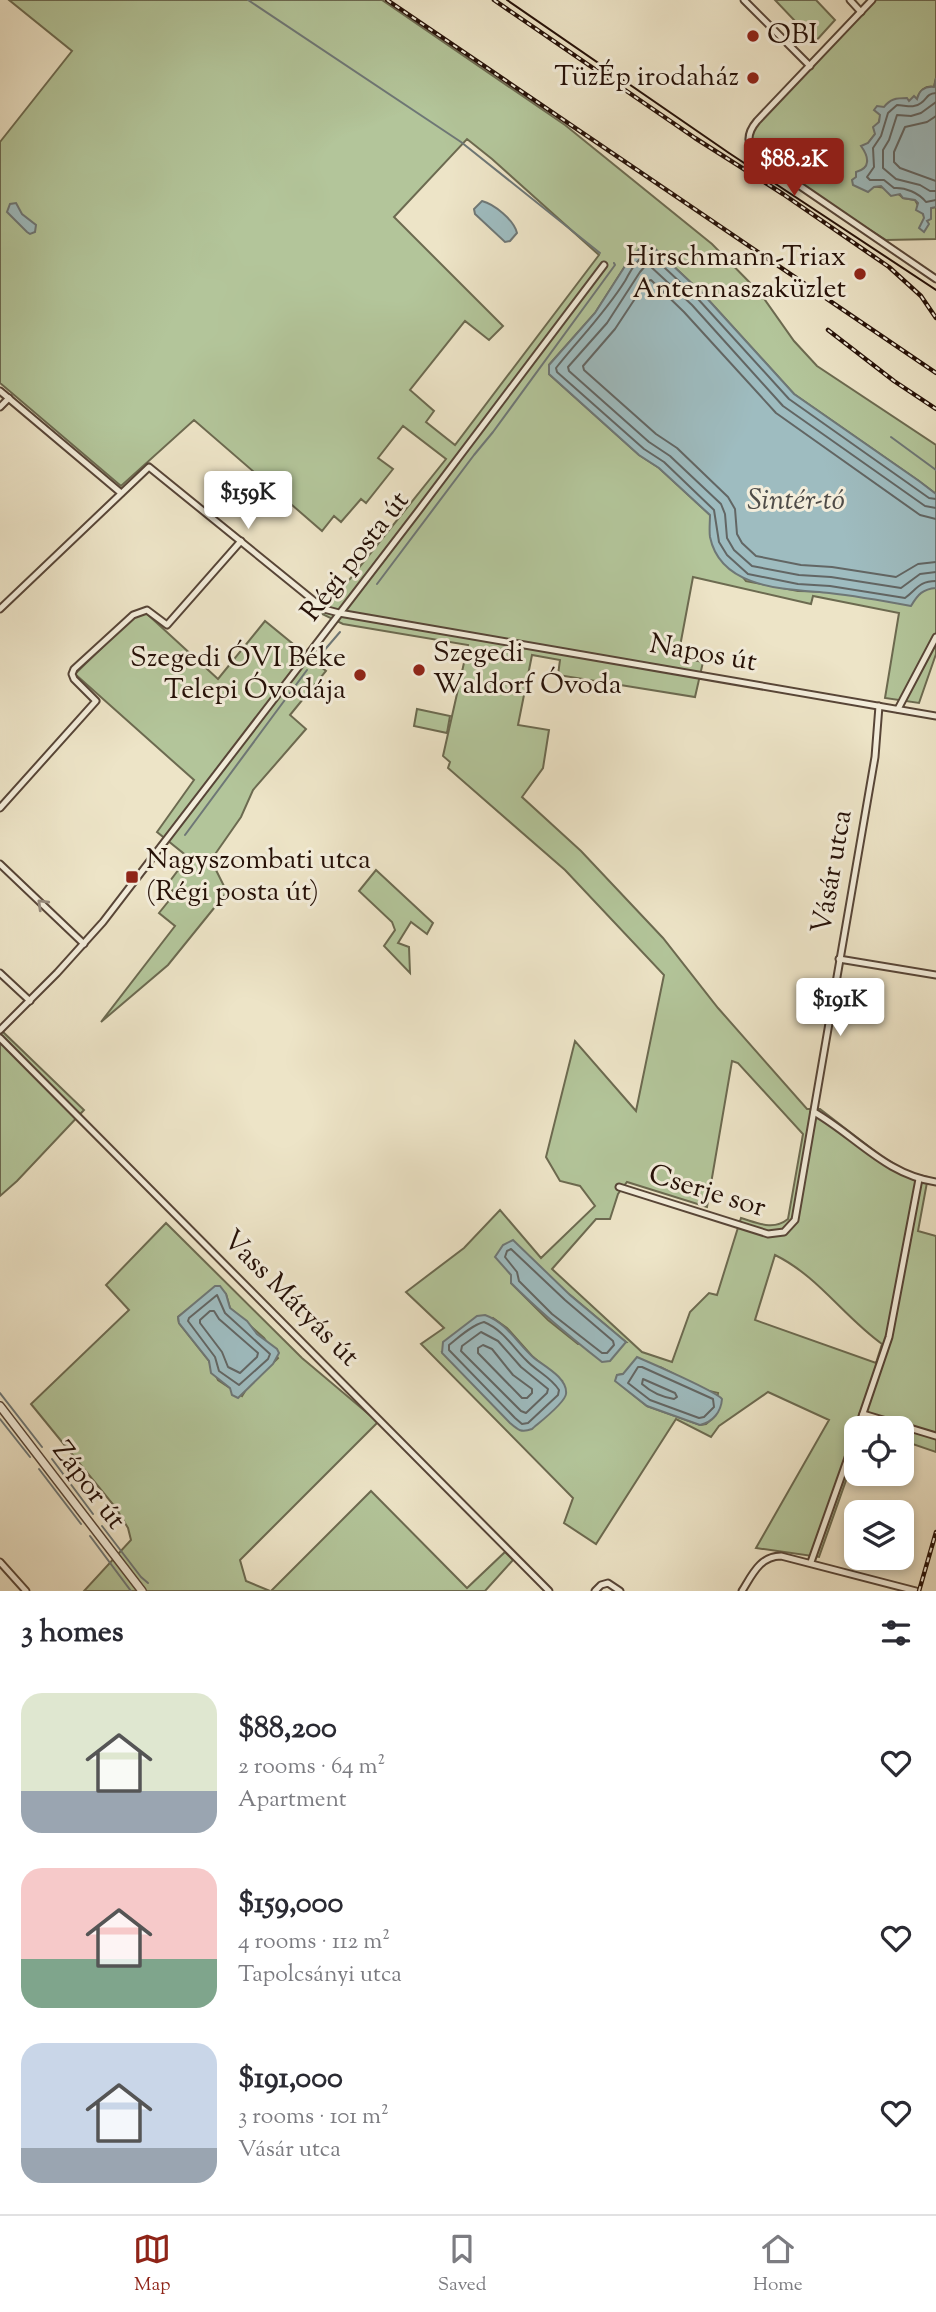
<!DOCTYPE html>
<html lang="en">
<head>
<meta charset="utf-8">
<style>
	:root { --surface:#fff; --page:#f7f7f7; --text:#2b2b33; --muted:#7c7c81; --line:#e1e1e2; --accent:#8f2418 }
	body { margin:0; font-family:"Sorts Mill Goudy",serif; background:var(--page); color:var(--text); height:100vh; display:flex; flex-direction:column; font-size:26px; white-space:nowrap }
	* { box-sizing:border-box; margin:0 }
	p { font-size:23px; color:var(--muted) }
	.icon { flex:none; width:38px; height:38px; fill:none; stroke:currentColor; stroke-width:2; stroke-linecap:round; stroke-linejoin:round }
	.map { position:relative; height:1591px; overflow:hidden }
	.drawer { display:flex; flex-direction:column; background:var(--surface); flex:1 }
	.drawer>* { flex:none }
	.controls { position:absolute; left:844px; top:1416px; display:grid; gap:14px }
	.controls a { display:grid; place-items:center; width:70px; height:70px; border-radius:14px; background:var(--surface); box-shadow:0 4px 10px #0003; font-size:35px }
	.price { position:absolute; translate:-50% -60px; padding:0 16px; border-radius:7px; background:#fff; color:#222; font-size:23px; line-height:46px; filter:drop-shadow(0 2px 4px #0008) }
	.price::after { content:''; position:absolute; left:50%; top:42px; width:21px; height:16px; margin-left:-10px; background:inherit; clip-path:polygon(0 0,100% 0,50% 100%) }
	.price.current { background:var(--accent); color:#fff }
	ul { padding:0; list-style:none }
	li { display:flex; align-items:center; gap:21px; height:175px; padding:0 21px }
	li span { display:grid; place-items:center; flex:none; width:196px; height:140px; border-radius:21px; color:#555 }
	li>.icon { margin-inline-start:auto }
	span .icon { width:84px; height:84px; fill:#fffc; stroke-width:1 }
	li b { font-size:30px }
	h2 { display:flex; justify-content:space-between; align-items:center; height:84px; padding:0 21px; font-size:30px }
	.menu { display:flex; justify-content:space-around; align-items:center; height:98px; border-top:2px solid var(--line); background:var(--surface); font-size:19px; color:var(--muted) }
	.menu a { display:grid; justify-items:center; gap:4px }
	.menu .current { color:var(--accent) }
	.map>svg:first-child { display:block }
	.green { fill:#b3c59a; stroke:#6c6a50; stroke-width:2; fill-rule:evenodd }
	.water { fill:#9ebcc0; stroke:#6e7776; stroke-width:2 }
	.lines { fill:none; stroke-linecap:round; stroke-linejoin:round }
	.shore { stroke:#626664; stroke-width:2 }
	.stream { stroke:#6e7776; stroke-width:2 }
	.minor-casing { stroke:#574537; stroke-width:9 }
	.tertiary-casing { stroke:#574537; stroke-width:10 }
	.minor { stroke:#f3eddb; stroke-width:5 }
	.tertiary { stroke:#f3eddb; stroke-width:7 }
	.tram { stroke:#251007; stroke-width:2 }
	.rail-casing { stroke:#251007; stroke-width:4.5 }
	.rail { stroke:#f3eddb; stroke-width:2; stroke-dasharray:5; stroke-linecap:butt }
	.oneway { stroke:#968a7c }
	.poi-dot { fill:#8f2418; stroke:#f3eddb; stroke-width:2.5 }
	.labels { text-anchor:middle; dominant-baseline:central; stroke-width:6; stroke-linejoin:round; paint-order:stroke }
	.poi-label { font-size:28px; fill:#251007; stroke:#f3eddb; text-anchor:start }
	.street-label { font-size:28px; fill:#251007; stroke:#f3eddb }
	.water-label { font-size:30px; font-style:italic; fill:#4f4c48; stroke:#f3eddb }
</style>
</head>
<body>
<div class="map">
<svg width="936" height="1591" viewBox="0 0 936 1591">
	<rect width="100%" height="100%" fill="#ede4c7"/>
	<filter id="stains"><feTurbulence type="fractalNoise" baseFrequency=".00286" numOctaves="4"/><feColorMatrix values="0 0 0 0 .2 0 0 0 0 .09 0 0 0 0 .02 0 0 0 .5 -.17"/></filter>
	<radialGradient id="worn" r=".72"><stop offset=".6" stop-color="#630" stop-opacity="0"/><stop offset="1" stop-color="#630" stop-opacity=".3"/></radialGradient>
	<!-- green -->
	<g class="green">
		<path d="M9,0H382L565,125L712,244L760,293L794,341L817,366L936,445V494L919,481L794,394L703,294L651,245L642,246L627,263L595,313L549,365V374L639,455L659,468L710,515V536L746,581L798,591L918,594L927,588H936V654L919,703L885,698L899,613L813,596L811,604L693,577L678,657L703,662L695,697L558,675L560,660L532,655L518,725L549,730L543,768L522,797L581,851L663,938L718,1008L807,1109H820L881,1156L910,1173L928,1177L918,1231L936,1236V1452L901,1440V1428H856V1452L819,1557L756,1548L829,1420L768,1392L719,1426L711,1437L676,1419L596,1544L564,1523L573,1498L421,1344L444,1328L406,1292L464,1248L500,1210L541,1258L595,1206L580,1186L560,1181L546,1157L575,1041L636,1111L664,975L565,870L448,768L450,762L443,756L468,645L343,624L322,614L446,459L403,426L378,458L393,469L366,503L361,499L341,522L334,516L322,531L194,420L121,486L0,383V142L72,51ZM467,139L492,159L599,255L455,445L426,422L434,411L410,390L465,321L489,340L503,326L394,217ZM732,1061L738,1063L803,1134L788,1219C773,1231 758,1223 741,1218L717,1295L709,1293L690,1312L672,1362L642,1352L552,1269L596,1219H610L618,1194L627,1182L707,1207ZM775,1255C818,1276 844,1317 882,1344L876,1363L755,1320ZM511,1275L570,1295L626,1342L578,1344L548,1320L511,1283ZM493,1318L507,1328L532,1356L562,1381L510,1422L442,1352ZM660,1367L705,1390L718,1393L714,1417L706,1424L700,1425L647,1406L616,1381L617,1375Z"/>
		<polygon points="775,0 816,0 835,20 815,42"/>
		<path d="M872,0H936V78L934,87C925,85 919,91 917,100L908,101L881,115L875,134L868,143L867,165L863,170L874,187C883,186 897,191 903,198L915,200L927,221L931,208L936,207V239L886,240L786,177L751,149L750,130Z"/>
		<polygon points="146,613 218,679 265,621 326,671 290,715 306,729 253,790 241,817 211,860 227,892 168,965 101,1022 175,926 159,913 175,893 167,885 188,857 157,832 194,780 75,674 133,617"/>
		<polygon points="417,709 450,716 447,733 414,726"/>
		<polygon points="376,870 433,923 427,934 411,922 398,943 409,947 410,973 384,946 395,930 392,922 359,891"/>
		<polygon points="0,1029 84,1110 17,1181 0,1196"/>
		<path d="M166,1223L302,1358L378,1422L240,1560L246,1581L270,1591H84L131,1540L128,1528L116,1508L31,1404L129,1310L106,1285ZM222,1290L226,1294L230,1308L264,1338L278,1358L247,1388L242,1396L218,1380L209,1361L179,1323L178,1317L192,1306Z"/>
		<polygon points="371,1491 467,1588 505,1552 513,1560 485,1591 271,1591"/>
	</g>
	<!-- water -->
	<g class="water">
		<path d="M936,78V207L931,208V219L927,221L929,224L924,232L919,228L924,218L923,214L916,210L918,203L915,200L903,198L900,194L891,196L881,186L874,187L868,192L853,185L852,180L856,177V172C871,168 869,157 861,146L868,143L875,134L873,127L879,122L880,115L874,110L877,106L884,107C890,99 896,98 907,98L909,101L914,96L917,99C919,91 925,86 934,87Z"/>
		<path d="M482,201C494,204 514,220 517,233L510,241L505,242L475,214L474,209Z"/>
		<polygon points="16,203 22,214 36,225 35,232 30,234 27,232 7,212 10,204"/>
		<path d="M651,245L703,294L794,394L919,481L936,494V588C923,589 918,594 911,606C884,601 856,596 829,593C788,589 721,590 710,537C709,530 710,522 710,515L659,468L639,455L549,374V365L595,313L627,263L642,246Z"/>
		<path d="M513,1240L570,1295L626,1342L610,1361L602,1362C570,1337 540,1312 511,1283V1275L495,1257L503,1245Z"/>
		<polygon points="215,1286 220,1286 226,1294 230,1308 247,1321 257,1334 277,1349 279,1353 273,1364 238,1398 232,1395 230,1388 211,1373 209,1361 179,1323 178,1317"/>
		<path d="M485,1315C507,1323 517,1343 534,1358C544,1366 568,1378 566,1394C565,1403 540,1422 532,1429C521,1433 518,1430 510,1423L442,1353L443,1342L477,1316Z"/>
		<path d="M637,1357C651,1363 717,1392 722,1399C721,1412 713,1422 700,1425L647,1406L615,1381L617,1375L623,1374Z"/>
	</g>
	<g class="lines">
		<!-- shore -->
		<g class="shore">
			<path d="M936,93C926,94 928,98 921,103C914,109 905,105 897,105L888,113L881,136L873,148L874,167L867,177L870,180H884L894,188C905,187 919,193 926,202L936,200"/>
			<polyline points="936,102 921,113 911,116 897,115 889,140 883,150 883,168 896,179 920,185 930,191 936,191"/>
			<polyline points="936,116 927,122 905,127 894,152 894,162 900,168 936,181"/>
			<path d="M936,499L929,498L789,399L698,299L649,253C638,257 631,270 625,281C605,313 579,339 556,368L557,372L644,449L664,462L714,510L719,542L727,555L748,574L798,584L830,586L905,598C917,589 919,581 936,581"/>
			<polyline points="936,508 925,506 783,406 692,305 649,265 646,265 640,272 607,323 568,367 569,371 649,442 670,456 721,504 725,514 727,538 734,550 752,566 799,575 831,577 901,588 920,574 936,572"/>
			<polyline points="936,519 920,515 776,413 684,312 651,280 646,282 615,329 583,366 584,370 656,434 677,448 728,497 735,509 737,534 742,543 756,556 801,565 832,567 896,577 918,564 936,562"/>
			<polygon points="511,1249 565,1300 613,1341 614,1345 607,1353 602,1353 552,1314 519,1281 517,1272 505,1257 507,1251"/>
			<polygon points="217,1295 225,1313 270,1354 268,1359 239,1385 219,1371 215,1357 188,1321 189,1318"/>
			<polygon points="210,1311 214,1311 219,1319 258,1353 257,1357 240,1373 228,1367 222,1352 200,1323 200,1320"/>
			<path d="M484,1322C503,1330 512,1346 526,1360C536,1371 551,1377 559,1390L558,1395L528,1423L522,1424L515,1418L449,1350V1345C459,1337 472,1325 484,1322Z"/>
			<polygon points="481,1332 498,1341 521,1367 548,1389 547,1393 526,1413 521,1411 461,1351 462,1346"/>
			<polygon points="483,1345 492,1349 513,1375 532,1389 532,1393 527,1398 522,1398 478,1353 478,1348"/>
			<polygon points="638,1367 642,1367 713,1399 714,1407 704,1417 699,1418 650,1400 628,1383"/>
			<path d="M643,1379L675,1393L677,1397L674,1399C662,1397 651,1392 642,1384Z"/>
		</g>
		<!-- stream -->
		<g class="stream">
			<polyline points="248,0 461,142 600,253"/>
			<polyline points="891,437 936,470"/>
			<polyline points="377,584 474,455 493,432 615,265 614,263"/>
			<polyline points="322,653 340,632"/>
			<polyline points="185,835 307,670"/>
			<polyline points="0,1393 42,1447"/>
			<polyline points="0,1419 30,1457"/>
			<polyline points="52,1459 93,1514"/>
			<polyline points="39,1469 81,1524"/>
			<polyline points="102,1526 141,1577 148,1583"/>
			<polyline points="90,1536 131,1591"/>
		</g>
		<!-- minor casing -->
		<g class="minor-casing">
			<g id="minor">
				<polyline points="744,0 810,66"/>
				<polyline points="850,0 861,12"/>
				<path d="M872,0L757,121C746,134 746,146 759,158L936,279"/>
				<polyline points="0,391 121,493"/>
				<polyline points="0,407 9,398"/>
				<polyline points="0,609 149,467 324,609 339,613 936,716"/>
				<polyline points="898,709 936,637"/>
				<polyline points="0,808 96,701 74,679 72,674 74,669 133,615 147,610 167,625 241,541"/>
				<polyline points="0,864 84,944"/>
				<polyline points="839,959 936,975"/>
				<polyline points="0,973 30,1001"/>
				<polyline points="0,1030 57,973 103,922 419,510 604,265"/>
				<polyline points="0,1038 549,1591"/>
				<path d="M814,1112C856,1136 886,1175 936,1182"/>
				<polyline points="619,1187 768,1234 784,1232 795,1220 875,757 879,706"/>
				<polyline points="863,1414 936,1436"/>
				<polyline points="858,1428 889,1337 919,1179"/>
				<polyline points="0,1562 26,1591"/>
				<polyline points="811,1562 856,1435"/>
				<polyline points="595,1591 601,1585 608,1583 620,1591"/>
				<path d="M742,1591C752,1575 760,1556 781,1556L916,1591"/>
			</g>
		</g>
		<!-- tertiary casing -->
		<g class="tertiary-casing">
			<polyline id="tertiary" points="0,1406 142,1591"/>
		</g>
		<!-- minor -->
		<use href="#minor" class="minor"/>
		<!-- tertiary -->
		<use href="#tertiary" class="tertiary"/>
		<!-- tram -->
		<polyline class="tram" points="507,0 729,153 936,290"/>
		<!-- rail casing -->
		<g class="rail-casing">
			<g id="rail">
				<polyline points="387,0 936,373"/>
				<polyline points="494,0 695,138 783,194 889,267 921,296 936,318"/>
				<polyline points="828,330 894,381 936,409"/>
				<polyline points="919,1591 936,1532"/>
			</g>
		</g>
		<!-- rail -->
		<use href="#rail" class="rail"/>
	</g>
	<!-- one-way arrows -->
	<defs><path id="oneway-chevron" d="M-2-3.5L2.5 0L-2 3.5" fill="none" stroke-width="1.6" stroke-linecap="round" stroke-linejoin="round" transform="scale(1.75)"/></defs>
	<use class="oneway" href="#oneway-chevron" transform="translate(42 904) rotate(-136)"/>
	<!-- markers -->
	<g class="poi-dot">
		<circle cx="753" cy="36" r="7"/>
		<circle cx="753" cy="78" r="7"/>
		<circle cx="860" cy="274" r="7"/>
		<circle cx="419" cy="670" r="7"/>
		<circle cx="360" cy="675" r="7"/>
		<rect x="125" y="870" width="14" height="14" rx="3.5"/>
	</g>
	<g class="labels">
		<!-- poi labels -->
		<g class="poi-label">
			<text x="767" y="36">OBI</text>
			<text x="739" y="78" text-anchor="end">TüzÉp irodaház</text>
			<text x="846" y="258" text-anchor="end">Hirschmann-Triax<tspan x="846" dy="32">Antennaszaküzlet</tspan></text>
			<text x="433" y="654">Szegedi<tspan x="433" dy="32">Waldorf Óvoda</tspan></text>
			<text x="346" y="659" text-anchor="end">Szegedi ÓVI Béke<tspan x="346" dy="32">Telepi Óvodája</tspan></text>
			<text x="146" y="861">Nagyszombati utca<tspan x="146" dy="32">(Régi posta út)</tspan></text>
		</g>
		<!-- street labels -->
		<g class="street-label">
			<text transform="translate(356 557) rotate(-52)">Régi posta út</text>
			<text transform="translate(703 654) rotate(10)">Napos út</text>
			<text transform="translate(833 872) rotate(-80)">Vásár utca</text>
			<text transform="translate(707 1192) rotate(17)">Cserje sor</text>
			<text transform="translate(290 1299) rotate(45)">Vass Mátyás út</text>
			<text transform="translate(88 1486) rotate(53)">Zápor út</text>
		</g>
		<!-- water labels -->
		<g class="water-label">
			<text x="796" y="501">Sintér-tó</text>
		</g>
	</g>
	<rect width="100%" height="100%" filter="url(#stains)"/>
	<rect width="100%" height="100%" fill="url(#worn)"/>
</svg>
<div class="controls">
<a><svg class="icon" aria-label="locate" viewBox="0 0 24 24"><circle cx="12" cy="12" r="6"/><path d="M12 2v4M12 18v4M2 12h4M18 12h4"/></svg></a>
<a><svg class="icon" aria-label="layers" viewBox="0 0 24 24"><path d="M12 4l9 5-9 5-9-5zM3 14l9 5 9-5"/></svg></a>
</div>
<b class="price current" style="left:794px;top:198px">$88.2K</b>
<b class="price" style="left:248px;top:531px">$159K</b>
<b class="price" style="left:840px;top:1038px">$191K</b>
</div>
<section class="drawer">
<h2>3 homes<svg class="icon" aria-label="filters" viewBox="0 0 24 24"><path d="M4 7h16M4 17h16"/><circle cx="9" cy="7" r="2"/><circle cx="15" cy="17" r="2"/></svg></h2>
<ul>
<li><span style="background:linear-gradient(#dfe7d0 70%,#9aa5b1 0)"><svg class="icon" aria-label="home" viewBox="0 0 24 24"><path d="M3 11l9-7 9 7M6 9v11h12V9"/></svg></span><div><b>$88,200</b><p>2 rooms · 64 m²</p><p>Apartment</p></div><svg class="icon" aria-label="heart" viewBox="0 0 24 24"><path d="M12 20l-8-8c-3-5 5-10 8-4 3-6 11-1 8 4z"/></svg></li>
<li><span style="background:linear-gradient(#f6c9c9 65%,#7fa58c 0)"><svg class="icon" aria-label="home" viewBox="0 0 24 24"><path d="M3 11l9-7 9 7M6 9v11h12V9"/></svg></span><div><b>$159,000</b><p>4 rooms · 112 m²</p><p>Tapolcsányi utca</p></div><svg class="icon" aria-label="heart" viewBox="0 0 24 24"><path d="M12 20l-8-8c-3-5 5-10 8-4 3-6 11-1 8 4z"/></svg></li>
<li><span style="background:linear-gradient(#c9d6e8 75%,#9aa5b1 0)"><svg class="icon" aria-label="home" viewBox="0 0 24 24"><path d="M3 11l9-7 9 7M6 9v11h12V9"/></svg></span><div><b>$191,000</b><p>3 rooms · 101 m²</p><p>Vásár utca</p></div><svg class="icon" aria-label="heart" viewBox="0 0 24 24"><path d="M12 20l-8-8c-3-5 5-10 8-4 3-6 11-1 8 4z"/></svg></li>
</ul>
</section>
<nav class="menu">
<a class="current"><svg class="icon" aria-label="map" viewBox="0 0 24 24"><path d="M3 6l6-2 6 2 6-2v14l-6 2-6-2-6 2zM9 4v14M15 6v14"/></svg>Map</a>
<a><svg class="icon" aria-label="saved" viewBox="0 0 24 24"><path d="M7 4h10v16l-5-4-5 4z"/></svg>Saved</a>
<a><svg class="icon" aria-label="home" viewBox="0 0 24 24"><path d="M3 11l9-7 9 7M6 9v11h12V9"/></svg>Home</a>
</nav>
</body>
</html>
